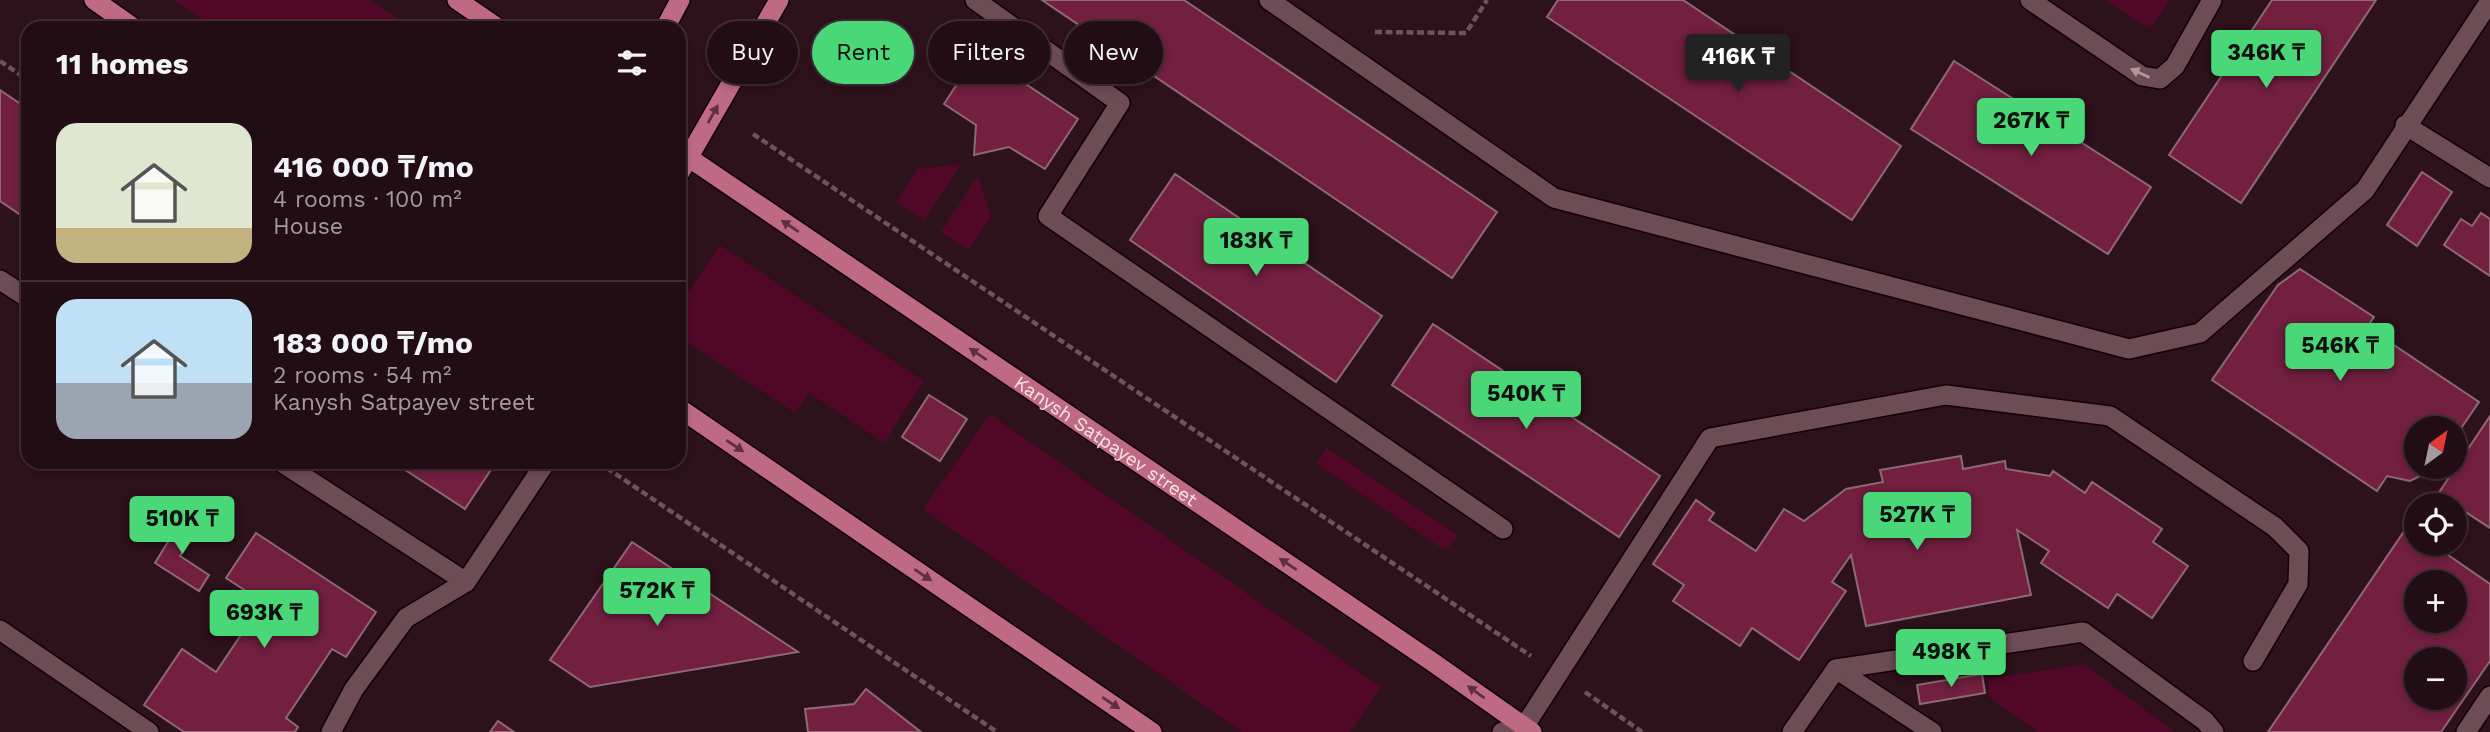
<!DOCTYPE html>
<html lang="en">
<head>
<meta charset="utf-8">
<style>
	:root { --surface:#220d14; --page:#2e1b22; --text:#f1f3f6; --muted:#a29ca0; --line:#3f2d34; --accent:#4ad778 }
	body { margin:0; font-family:"Work Sans",sans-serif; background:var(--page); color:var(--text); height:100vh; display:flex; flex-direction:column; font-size:26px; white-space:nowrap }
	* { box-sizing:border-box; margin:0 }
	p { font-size:23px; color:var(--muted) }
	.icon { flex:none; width:38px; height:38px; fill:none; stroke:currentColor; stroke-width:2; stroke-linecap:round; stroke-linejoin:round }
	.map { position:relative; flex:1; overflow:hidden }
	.panel { position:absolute; left:21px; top:21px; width:665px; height:448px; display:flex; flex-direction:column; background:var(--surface); border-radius:21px; box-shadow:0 4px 10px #0003,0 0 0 2px var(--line) }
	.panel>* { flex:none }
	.guide { position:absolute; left:707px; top:21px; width:665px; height:63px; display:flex; gap:14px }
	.needle { width:46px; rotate:33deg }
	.fabs { position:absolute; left:2404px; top:416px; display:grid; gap:14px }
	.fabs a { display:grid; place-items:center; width:63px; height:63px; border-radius:50%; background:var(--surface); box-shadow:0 4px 10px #0003,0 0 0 2px var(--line); font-size:35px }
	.price { position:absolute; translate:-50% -60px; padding:0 16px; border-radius:7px; background:var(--accent); color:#111; font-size:23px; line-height:46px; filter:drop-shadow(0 2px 4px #0008) }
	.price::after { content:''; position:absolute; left:50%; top:42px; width:21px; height:16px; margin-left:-10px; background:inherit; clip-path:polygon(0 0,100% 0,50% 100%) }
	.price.active { background:#222; color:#fff }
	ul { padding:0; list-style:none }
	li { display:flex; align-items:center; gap:21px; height:175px; padding:0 35px }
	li+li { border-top:2px solid var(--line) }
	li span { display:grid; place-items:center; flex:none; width:196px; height:140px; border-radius:21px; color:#555 }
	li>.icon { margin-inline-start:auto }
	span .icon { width:84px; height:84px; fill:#fffc; stroke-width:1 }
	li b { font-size:30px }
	h2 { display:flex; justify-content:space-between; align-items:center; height:84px; padding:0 35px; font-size:30px }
	.tag { padding:0 24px; border-radius:32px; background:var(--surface); box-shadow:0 4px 10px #0003,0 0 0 2px var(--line); font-size:24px; line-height:63px }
	.tag.active { background:var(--accent); color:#111 }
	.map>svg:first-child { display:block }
	.green { fill:#500728 }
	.building { fill:#721f40; stroke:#8d6a73; stroke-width:2; fill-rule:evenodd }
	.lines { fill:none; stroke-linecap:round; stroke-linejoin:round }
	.service-casing { stroke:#140106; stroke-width:22 }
	.tertiary-casing { stroke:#140106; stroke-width:22 }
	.primary-casing { stroke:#140106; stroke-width:22 }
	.path { stroke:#6d535c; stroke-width:4.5; stroke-dasharray:7 3.5; stroke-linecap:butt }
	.service { stroke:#6e4c56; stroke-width:19 }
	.tertiary { stroke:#6e4c56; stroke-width:19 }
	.primary { stroke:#be6a85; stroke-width:19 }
	.oneway { fill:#b2979e }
	.oneway2 { fill:#603040 }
	.labels { text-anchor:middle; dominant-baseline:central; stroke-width:6; stroke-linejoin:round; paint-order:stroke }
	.street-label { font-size:19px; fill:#f6e2e7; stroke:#2d111b }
</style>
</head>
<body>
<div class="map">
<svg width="2490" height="732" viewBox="0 0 2490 732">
	<rect width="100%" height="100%" fill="#2d111b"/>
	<!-- green -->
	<g class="green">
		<polygon points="174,0 370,0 412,28 216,28"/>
		<polygon points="2106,0 2170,0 2150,29"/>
		<polygon points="961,164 924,220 897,202 918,169"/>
		<polygon points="978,176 991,216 969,250 941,232"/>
		<polygon points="720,245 924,381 884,443 809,393 795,413 679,336 679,306"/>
		<polygon points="990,414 1381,687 1350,732 1242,732 923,509"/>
		<polygon points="1327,448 1458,535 1446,551 1316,464"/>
		<polygon points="2084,664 2175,732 2038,732 1989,697 1988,679"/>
	</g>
	<!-- building -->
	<g class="building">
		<polygon points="1042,0 1184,0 1497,212 1452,278"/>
		<polygon points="1558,0 1683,0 1901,146 1852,220 1547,17"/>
		<polygon points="2272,0 2376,0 2241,203 2169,155"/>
		<polygon points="944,28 978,53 991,48 993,62 1078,119 1045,169 1009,147 974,155 976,125 944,104 957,84"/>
		<polygon points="1954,61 2151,187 2108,254 1911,129"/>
		<polygon points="0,90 28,109 28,220 0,201"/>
		<polygon points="2422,172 2452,192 2417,246 2387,225"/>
		<polygon points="1175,174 1382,316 1336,382 1130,240"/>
		<polygon points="2481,213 2490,219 2490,276 2444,245 2461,219 2472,226"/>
		<polygon points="2300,269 2374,317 2367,327 2479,402 2455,437 2455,429 2417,429 2417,467 2435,467 2433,470 2410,481 2387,476 2377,491 2212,380 2278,285"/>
		<polygon points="1433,324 1660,476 1619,537 1392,385"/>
		<polygon points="929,395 967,419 940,461 902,437"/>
		<polygon points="2490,416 2490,528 2438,494"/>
		<polygon points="1961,456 1963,469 2005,461 2006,469 2050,476 2053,471 2085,493 2092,482 2162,529 2153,542 2188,566 2152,618 2117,594 2108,608 2041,563 2049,551 2017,530 2031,595 1866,626 1851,555 1832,582 1846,591 1799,660 1752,628 1740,646 1673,601 1684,585 1653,564 1696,500 1714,513 1709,520 1756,551 1784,509 1804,521 1846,489 1883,482 1880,470"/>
		<polygon points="393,462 496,462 465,509"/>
		<polygon points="183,517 199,527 180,556 209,575 199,591 155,563"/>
		<path d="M2407,527L2417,534V544H2432L2490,584V661L2441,732H2268ZM2417,583H2455V621H2417ZM2417,660H2455V698H2417Z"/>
		<polygon points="256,533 376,612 346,657 332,649 286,718 298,727 295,732 184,732 144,705 182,649 216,672 263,602 226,578"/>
		<polygon points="632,542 798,652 590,687 550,660"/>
		<polygon points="1982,674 1985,693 1920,704 1917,685"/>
		<polygon points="866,689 921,732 808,732 805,709 854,704"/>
		<polygon points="498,721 514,732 490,732"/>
	</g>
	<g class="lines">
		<!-- service casing -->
		<g class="service-casing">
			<g id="service">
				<polyline points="975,0 1120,103 1048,216 1503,529"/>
				<polyline points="1269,0 1554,198 2129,349 2200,333 2365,190 2490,1"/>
				<polyline points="2030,0 2142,76 2160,79 2175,66 2212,0"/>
				<polyline points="2405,125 2490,178"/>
				<polyline points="0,280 28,298"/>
				<polyline points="281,462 466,582"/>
				<polyline points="0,630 149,732"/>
				<polyline points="1836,669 1932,732"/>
				<polyline points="1524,727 1710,438 1946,395 2110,416 2275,527 2299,551 2298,584 2253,661"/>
				<polyline points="331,732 354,689 406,618 466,582 546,462"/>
				<polyline points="1792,732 1836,669 2083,632 2205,721 2214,732"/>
				<polyline points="2466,732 2490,696"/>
			</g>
		</g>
		<!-- tertiary casing -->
		<g class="tertiary-casing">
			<polyline id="tertiary" points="1502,732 1524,727 1525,732"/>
		</g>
		<!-- primary casing -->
		<g class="primary-casing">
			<g id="primary">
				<polyline points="94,0 134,28"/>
				<polyline points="457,0 498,28"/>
				<polyline points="665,28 680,0"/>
				<path id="s1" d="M679,151L1431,661L1532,732"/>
				<polyline points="679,174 779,0"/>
				<polyline points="679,408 1152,732"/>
			</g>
		</g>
		<!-- path -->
		<g class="path">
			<polyline points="1375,32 1466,33 1487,0"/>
			<polyline points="0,61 28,80"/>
			<polyline points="753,134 1531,656"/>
			<polyline points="598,462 997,732"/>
			<polyline points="1585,692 1642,732"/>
		</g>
		<!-- service -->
		<use href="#service" class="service"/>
		<!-- tertiary -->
		<use href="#tertiary" class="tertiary"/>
		<!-- primary -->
		<use href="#primary" class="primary"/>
	</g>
	<!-- one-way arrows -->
	<defs><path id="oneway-solid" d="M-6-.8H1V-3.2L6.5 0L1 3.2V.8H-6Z" transform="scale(1.75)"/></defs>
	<use class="oneway" href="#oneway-solid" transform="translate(2140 73) rotate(-155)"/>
	<g class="oneway2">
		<use href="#oneway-solid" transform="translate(713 114) rotate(-61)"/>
		<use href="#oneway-solid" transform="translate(790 226) rotate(-146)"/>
		<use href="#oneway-solid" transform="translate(978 354) rotate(-146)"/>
		<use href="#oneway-solid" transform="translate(735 446) rotate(34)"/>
		<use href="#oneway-solid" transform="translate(1288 564) rotate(-146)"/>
		<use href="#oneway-solid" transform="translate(923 575) rotate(34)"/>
		<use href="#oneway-solid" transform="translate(1476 692) rotate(-144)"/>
		<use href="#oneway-solid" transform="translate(1111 703) rotate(34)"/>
	</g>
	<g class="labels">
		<!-- street labels -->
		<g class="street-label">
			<text stroke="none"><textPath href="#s1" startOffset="516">Kanysh Satpayev street</textPath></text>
		</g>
	</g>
</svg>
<div class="fabs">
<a><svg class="needle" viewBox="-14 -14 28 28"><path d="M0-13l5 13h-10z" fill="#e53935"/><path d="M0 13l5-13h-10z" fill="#a29ca0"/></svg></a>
<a><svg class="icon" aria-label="locate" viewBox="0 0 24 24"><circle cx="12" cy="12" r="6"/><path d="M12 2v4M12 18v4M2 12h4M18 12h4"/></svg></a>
<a>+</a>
<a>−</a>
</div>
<b class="price" style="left:2266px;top:90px">346K ₸</b>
<b class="price active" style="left:1738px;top:94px">416K ₸</b>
<b class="price" style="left:2031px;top:158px">267K ₸</b>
<b class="price" style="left:1256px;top:278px">183K ₸</b>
<b class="price" style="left:2340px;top:383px">546K ₸</b>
<b class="price" style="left:1526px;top:431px">540K ₸</b>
<b class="price" style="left:1917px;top:552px">527K ₸</b>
<b class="price" style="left:182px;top:556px">510K ₸</b>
<b class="price" style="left:657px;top:628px">572K ₸</b>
<b class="price" style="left:264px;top:650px">693K ₸</b>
<b class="price" style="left:1951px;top:689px">498K ₸</b>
<div class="guide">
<a class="tag">Buy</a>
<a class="tag active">Rent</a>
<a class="tag">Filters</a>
<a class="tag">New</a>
</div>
<section class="panel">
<h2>11 homes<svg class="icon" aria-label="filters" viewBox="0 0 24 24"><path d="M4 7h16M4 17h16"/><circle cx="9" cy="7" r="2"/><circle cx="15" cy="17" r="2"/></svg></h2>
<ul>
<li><span style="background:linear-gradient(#dfe7d0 75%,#c2b280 0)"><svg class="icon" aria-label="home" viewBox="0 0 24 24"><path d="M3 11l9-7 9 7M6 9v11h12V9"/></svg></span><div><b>416 000 ₸/mo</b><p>4 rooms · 100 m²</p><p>House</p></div></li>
<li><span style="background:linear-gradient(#bfe0f5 60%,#9aa5b1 0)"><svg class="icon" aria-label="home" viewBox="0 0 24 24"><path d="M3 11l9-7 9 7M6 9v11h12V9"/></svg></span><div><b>183 000 ₸/mo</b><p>2 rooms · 54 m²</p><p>Kanysh Satpayev street</p></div></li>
</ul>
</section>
</div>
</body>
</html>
